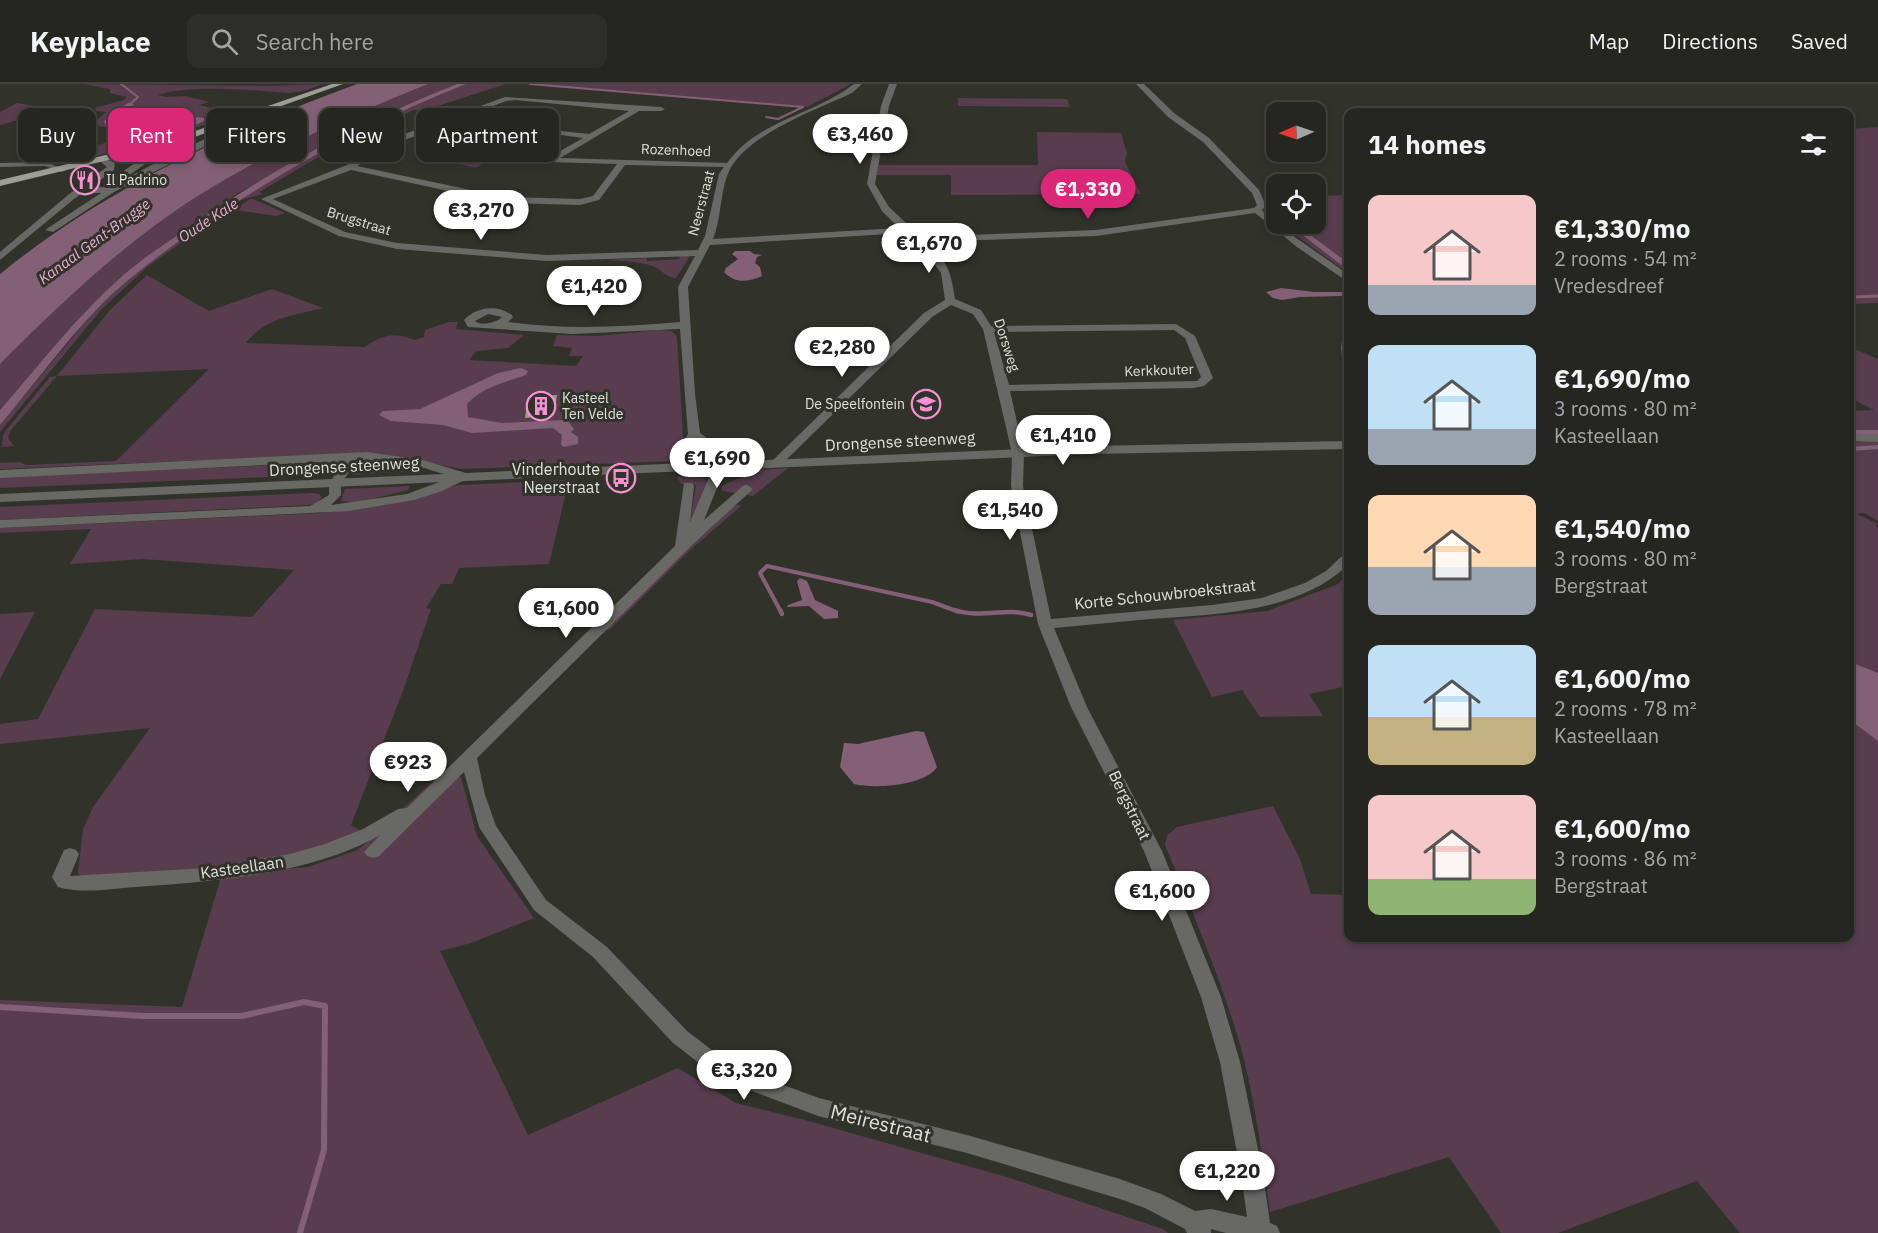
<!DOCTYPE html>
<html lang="en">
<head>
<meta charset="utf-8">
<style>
	:root { --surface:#252620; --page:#2d2e29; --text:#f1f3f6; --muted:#a3a5a5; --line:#42433e; --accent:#db2777 }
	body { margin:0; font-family:"IBM Plex Sans",sans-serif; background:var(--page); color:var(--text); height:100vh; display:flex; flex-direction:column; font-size:22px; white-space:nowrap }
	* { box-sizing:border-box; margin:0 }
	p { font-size:20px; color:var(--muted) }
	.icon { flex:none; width:33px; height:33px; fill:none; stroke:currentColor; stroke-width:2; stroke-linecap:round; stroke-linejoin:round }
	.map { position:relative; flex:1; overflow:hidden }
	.drawer { position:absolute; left:1344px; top:24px; width:510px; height:834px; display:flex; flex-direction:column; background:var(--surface); border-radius:12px; box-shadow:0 3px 9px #0003,0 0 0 2px var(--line) }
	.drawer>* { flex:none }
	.top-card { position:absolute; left:18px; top:24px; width:570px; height:54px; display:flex; gap:12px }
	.needle { width:39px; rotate:268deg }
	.tools { position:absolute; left:1266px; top:18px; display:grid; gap:12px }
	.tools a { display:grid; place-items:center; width:60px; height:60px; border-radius:12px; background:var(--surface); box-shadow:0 3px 9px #0003,0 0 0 2px var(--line); font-size:30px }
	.price { position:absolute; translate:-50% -51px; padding:0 14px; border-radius:21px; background:#fff; color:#222; font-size:20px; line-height:39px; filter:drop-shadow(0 2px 3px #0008) }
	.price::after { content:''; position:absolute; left:50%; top:36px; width:18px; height:14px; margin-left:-9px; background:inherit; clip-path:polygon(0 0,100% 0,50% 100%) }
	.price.active { background:var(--accent); color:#fff }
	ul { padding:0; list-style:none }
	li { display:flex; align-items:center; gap:18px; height:150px; padding:0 24px }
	li span { display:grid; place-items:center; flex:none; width:168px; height:120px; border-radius:12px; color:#555 }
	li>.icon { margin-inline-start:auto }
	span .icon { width:72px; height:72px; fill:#fffc; stroke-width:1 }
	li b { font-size:26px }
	h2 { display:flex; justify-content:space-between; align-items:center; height:72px; padding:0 24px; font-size:26px }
	.tag { padding:0 21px; border-radius:12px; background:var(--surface); box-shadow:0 3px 9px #0003,0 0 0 2px var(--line); font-size:21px; line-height:54px }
	.tag.active { background:var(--accent); color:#fff }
	header { display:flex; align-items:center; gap:36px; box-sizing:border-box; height:84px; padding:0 30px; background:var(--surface); border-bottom:2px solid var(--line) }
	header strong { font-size:28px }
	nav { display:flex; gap:33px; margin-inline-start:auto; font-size:21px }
	.search { width:420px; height:54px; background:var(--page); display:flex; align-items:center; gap:15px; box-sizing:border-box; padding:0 21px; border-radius:12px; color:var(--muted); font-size:22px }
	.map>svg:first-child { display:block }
	.green { fill:#583d4e }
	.water { fill:#836076 }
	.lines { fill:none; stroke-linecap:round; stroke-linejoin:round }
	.stream-far4 { stroke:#836076; stroke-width:2 }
	.stream-far3 { stroke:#836076; stroke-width:3 }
	.stream-far2 { stroke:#836076; stroke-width:4 }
	.stream-far1 { stroke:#836076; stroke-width:4.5 }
	.stream { stroke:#836076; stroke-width:6 }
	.building { fill:#9aa37c }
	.minor { fill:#686965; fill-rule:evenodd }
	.tertiary { fill:#686965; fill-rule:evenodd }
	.primary { fill:#9d9f97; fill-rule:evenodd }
	.labels { text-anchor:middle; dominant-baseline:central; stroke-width:6; stroke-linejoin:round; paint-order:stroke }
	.far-street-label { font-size:14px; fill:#dee0db; stroke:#31332b }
	.far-poi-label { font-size:14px; fill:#dee0db; stroke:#31332b; text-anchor:start }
	.far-water-label { font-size:15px; font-style:italic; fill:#e8acd1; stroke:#31332b }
	.street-label { font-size:16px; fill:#dee0db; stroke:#31332b }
	.poi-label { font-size:16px; fill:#dee0db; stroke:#31332b; text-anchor:end }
	.near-street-label { font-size:20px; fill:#dee0db; stroke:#31332b }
</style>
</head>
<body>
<header>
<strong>Keyplace</strong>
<div class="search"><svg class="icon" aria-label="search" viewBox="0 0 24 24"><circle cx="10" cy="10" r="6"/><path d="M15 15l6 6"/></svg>Search here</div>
<nav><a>Map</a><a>Directions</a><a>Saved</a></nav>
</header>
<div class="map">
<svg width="1878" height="1149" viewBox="0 0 1878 1149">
	<rect width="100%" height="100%" fill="#31332b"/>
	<!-- green -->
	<g class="green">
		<path d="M84,0L268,2L323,0L304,7L289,9C253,6 189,0 158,11L166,13L185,12L209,18L199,21L237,30L192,45L76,78L38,75L37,72C52,59 81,65 102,60C113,57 121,48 132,46L126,41L117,45L91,41L106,28L96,27L95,24L124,16L127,13L110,9V5Z"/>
		<path d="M428,0H457L387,29L238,109L134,182L87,226L0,326V280C61,219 125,158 198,112C270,67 349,32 428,0Z"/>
		<polygon points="466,0 506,0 422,27 413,26 320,72 259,108 263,110 241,116 147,183 101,226 0,348 0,341 95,226 142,183 249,109 299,79 395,30"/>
		<polygon points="524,0 851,0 807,23"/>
		<polygon points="958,14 1067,15 1070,23 958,22"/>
		<polygon points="17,19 47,24 50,27 0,41 0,28"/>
		<polygon points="1878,43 1878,219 1850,220 1850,45"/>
		<polygon points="1037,48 1121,49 1127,69 1125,78 1141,110 951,111 951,91 877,91 878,81 1038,81"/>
		<polygon points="460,51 517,61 475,84 430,72"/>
		<polygon points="1348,111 1348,189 1280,140 1316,140 1316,112"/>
		<polygon points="250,115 253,115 285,129 276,132 235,126"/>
		<path d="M680,172H690L676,194C667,194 663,187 655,183C640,177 622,177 606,176L647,174V177L679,175Z"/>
		<path d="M147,191L209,227L272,205L323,224C295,231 264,234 246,259L365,263C384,250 393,248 415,256L424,253L425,246L449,238H458L456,245L524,251L508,264L476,267L469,276L576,282L583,272H569L572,264L553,262L557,251L598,252L659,246L672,247L677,253L684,369L681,375L675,377L461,385L404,374L340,370L0,385V379L19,378L26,381L116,377L209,285L57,292L11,346L8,354L14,362L2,363L3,351L7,345L50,293L57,292L110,226Z"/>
		<polygon points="1850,263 1878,275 1878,346 1850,346 1850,327 1874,326 1850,314"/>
		<path d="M1878,357V437L1864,429L1857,430L1878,440L1875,442L1878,444V1149H1740L1697,1097L1558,1149H1501L1449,1073L1270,1128C1262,1071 1255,1013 1239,957C1219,890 1191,825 1165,761L1167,752L1177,743L1273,722L1300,775L1311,810L1348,811V854H1491L1494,856L1501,854H1850V358Z"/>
		<polygon points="361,378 409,384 412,387 352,391 357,379"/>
		<polygon points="326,379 333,380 335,385 318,391 0,404 0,393"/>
		<polygon points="788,384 753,412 722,407 721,402 757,386"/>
		<polygon points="692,391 704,394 708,399 693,436 690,436 696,401 681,400 677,393"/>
		<path d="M569,396L549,480L459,484L452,500H441L426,524L431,525L404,604L351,741L361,747C286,786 167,787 82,794L78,789L83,745L93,723L150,644L0,660V640L38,635L95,525L252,533L294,486L143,475L70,480L91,445L0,449V444L321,429L372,422L458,401Z"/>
		<path d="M410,402L408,406C394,409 351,423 341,416L345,405Z"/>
		<polygon points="312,409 319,410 322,413 317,419 309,421 0,436 0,423"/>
		<polygon points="735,420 741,422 689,467 609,546 590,545 673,465"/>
		<polygon points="1348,491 1348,602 1309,610 1323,632 1260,633 1242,606 1212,613 1173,536 1267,527 1336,501"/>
		<polygon points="35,528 0,595 0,530"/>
		<polygon points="445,686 461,693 477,752 534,834 471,859 440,867 528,1051 678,984 736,1019 805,1036 1010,1094 1163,1145 1168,1149 0,1149 0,916 182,923 222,790 308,783 358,766"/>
	</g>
	<!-- water -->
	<g class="water">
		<path d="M357,0H428C349,32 270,67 198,112C125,158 61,219 0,280V190C106,104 230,47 357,0Z"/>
		<path d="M457,0H466C371,38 283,85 198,144C162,169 127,194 96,226C62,262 32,303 0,341V326C43,277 83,224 133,183C149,170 168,158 185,146C270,86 360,38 457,0Z"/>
		<path d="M128,19L134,20L118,36L121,39L157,31C171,46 188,30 204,34V37L193,42L135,48L105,40L104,37Z"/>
		<polygon points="1288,140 1299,140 1313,153 1348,179 1348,186"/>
		<path d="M735,167H750L754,170L762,171L757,173L755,179L760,183L762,192C748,198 735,200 724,188L726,184L738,175L732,170Z"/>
		<polygon points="1281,204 1314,208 1346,208 1342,212 1300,213 1282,216 1273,214 1266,208"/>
		<path d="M521,284L528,287L526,291C504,299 484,302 467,320L468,333L502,339L564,336L568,337L574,345L571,348L578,353V360L563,363L561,360L562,351L553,344L472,349L443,341L391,337L379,331L383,327L420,325L498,289Z"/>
		<polygon points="800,494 807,497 815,516 838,527 838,534 824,535 809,522 787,523 788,521 802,516 797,497"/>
		<polygon points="1850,578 1878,589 1878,657 1850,636"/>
		<path d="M916,647L924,648L937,683C925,702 874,705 854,700L840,683L844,659L858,660Z"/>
	</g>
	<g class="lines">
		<!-- stream-far4 -->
		<g class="stream-far4">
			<polyline points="121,0 138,13 128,22"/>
			<polyline points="530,0 803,23 778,35 766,33"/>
		</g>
		<!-- stream-far3 -->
		<polyline class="stream-far3" points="1850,213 1878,212"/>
		<!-- stream-far2 -->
		<g class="stream-far2">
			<polyline points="1850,348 1878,348"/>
			<polyline points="1850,365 1878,363"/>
			<polyline points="781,528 760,489 767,482 932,518 959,528"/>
		</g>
		<!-- stream-far1 -->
		<g class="stream-far1">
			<polyline points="780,526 782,530"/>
			<path d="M955,526C980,535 1007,523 1031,531"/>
		</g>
		<!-- stream -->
		<polyline class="stream" points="0,923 142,932 242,932 304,918 325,922 324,1066 300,1149"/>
	</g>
	<!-- building -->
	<polygon class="building" points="557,311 554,331 525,334 528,313"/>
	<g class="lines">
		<!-- minor -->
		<g class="minor">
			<path d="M854,0H862L852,9C816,26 741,52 727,92C720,112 721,135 713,155L899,144L882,127L867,100L881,22L889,0H897L889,22L875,100L889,123L921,153L1096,146L1254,124L1257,121L1252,109L1203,58L1168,33L1136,0H1144L1174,29L1209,54L1259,106L1266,122L1262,126L1276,140L1348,190V197L1345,196L1297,163L1255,129L1096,152L927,158C948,178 951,188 955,215L981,226L991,242L1176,240L1195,252L1213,294L1204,302L1193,304L1010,307L1024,369L1023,402L1051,535L1212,521L1262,514L1305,499L1326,487L1343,471L1348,470V481C1297,529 1217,530 1150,535C1118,538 1086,541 1054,544L1087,623L1162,767L1221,913L1240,978L1263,1090L1270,1139L1277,1142L1280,1149H1226L1211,1145V1149H1187L1185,1145L1145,1124L1120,1115L967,1069L818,1032L739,1002L703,982L673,959L593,873L534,826L479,743L464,688L379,772L373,774L367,772L364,768L380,751C313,790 211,798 135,803C110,805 82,810 58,803L52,793L64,766L70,764L76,766L79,770L70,792L206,784L290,770L325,760L363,745L398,725L407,724L675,462L684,399H692L694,402L690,438L711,389L717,385L721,386L723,389L704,436L743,402L747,401L753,405L691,462L477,674L485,711L496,742L546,816L607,863L687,947L717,970L753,990L819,1014L967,1051L1120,1095L1161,1110L1195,1127L1211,1125L1247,1133L1241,1090L1220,978L1201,913L1144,767L1071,623L1038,540L1011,402L1012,369L983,245L973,230L951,221L932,233L780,382L776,383L770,379L924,229L945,216L941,189L925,167L905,149L710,161L688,203L695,310L700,349L722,365L727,374L721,378L717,377L713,370L698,358L701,378L695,382L689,378L685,355L688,350L680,245L572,250L468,243L464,236C476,223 497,220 512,231L513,233L508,238C566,246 622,243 680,238L678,203L695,172L547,177L397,165L339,152L261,115L347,81L391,55L505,13L661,23L665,25L661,27H639L560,74L727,79C758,36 814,31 854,0ZM516,16L629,27L589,50L514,42L510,44L583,54L548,74V78L617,80L593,112L580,115L504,113L357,82L397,59L506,17ZM625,81L724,83L719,90L705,152L698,166L547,171L397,159L345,148L273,115L351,86L504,119L580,121L599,116ZM488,230L502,233C496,239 481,242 475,237ZM1174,246L1185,254L1201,293L1197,297L1009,301L994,248Z"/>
			<polygon points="236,41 243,43 114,108 53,148 45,146 101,109 80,109 76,106 77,104 105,103 105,100 142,74 148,74 148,78 118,99 170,71"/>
			<polygon points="46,78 66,86 62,88 45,82 0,83 0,79"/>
			<polygon points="1348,248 1348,285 1343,282 1341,263 1343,251"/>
			<polygon points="1348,307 1348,350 1342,346 1342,310"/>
			<path d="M367,368L423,376L469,390L471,393L442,407L414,416L349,427L0,444V436L310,422L329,411V399L341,382L326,378L0,394V386ZM367,376L421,383L453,393L407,410L331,421L341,411V400L353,382L349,377Z"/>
		</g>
		<!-- tertiary -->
		<g class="tertiary">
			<polygon points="101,74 115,78 114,86 74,115 0,176 0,168 68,111 107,83 101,78"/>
			<polygon points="1878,350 1878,358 1850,357 1850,350"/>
			<path d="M1348,357V365L1092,370L743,385C730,398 704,395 688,387L0,418V410L687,379C702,369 728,365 743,377L1092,362ZM723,377L733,381C722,388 710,388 698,383L709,378Z"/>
		</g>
		<!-- primary -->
		<polygon class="primary" points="332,0 343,0 175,60 0,102 0,96 169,56"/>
	</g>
	<!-- icons -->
	<defs>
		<g id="restaurant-ring" transform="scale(1.5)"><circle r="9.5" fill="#31332b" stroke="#f591d2" stroke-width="1.5"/><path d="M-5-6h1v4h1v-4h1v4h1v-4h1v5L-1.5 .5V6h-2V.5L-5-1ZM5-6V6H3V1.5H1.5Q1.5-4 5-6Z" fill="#f591d2"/></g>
		<g id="school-ring" transform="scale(1.5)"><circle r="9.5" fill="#31332b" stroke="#f591d2" stroke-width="1.5"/><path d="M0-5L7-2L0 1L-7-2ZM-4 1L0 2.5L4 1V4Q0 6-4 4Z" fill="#f591d2"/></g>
		<g id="building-ring" transform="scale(1.5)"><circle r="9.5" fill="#31332b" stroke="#f591d2" stroke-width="1.5"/><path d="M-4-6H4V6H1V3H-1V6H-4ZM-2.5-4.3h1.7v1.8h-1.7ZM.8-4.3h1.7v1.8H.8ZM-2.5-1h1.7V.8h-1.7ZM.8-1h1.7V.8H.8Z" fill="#f591d2"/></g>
		<g id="bus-ring" transform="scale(1.5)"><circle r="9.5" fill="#31332b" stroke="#f591d2" stroke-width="1.5"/><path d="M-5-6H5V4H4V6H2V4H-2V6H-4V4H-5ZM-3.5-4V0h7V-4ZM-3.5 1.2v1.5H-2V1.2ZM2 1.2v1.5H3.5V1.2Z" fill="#f591d2"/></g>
	</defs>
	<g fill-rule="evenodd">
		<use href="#restaurant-ring" x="85" y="96"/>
		<use href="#school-ring" x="926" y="320"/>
		<use href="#building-ring" x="541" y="322"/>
		<use href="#bus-ring" x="621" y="394"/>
	</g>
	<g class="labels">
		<!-- far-street labels -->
		<g class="far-street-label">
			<text transform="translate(676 66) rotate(2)">Rozenhoed</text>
			<text transform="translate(701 119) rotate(-75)">Neerstraat</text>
			<text transform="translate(359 137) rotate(17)">Brugstraat</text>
			<text transform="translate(1007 261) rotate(72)">Dorsweg</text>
			<text transform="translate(1159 286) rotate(-2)">Kerkkouter</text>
		</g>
		<!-- far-poi labels -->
		<g class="far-poi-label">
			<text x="106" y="96">Il Padrino</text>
			<text x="562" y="314">Kasteel<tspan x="562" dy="16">Ten Velde</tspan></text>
			<text x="905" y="320" text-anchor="end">De Speelfontein</text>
		</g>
		<!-- far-water labels -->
		<g class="far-water-label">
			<text transform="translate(208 136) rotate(-33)">Oude Kale</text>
			<text transform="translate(94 157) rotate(-36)">Kanaal Gent-Brugge</text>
		</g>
		<!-- street labels -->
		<g class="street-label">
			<text transform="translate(900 357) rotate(-3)">Drongense steenweg</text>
			<text transform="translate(344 382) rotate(-3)">Drongense steenweg</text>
			<text transform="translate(1165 510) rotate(-6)">Korte Schouwbroekstraat</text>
			<text transform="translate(1130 721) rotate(64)">Bergstraat</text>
			<text transform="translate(242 783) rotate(-8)">Kasteellaan</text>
		</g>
		<!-- poi labels -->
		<g class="poi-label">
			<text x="600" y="385">Vinderhoute<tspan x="600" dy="18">Neerstraat</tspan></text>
		</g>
		<!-- near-street labels -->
		<g class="near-street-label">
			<text transform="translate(881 1039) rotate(14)">Meirestraat</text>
		</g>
	</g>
</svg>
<div class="tools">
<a><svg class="needle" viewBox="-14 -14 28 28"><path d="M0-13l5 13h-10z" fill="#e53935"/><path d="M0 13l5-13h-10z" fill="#a3a5a5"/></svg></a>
<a><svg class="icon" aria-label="locate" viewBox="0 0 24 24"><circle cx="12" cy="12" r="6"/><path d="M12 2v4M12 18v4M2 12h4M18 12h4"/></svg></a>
</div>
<b class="price" style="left:860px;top:81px">€3,460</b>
<b class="price active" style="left:1088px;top:136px">€1,330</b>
<b class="price" style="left:481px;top:157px">€3,270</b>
<b class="price" style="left:929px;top:190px">€1,670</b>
<b class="price" style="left:594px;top:233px">€1,420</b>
<b class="price" style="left:842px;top:294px">€2,280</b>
<b class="price" style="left:1063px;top:382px">€1,410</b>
<b class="price" style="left:717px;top:405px">€1,690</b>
<b class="price" style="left:1010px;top:457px">€1,540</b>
<b class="price" style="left:566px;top:555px">€1,600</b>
<b class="price" style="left:408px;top:709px">€923</b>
<b class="price" style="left:1162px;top:838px">€1,600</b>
<b class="price" style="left:744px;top:1017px">€3,320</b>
<b class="price" style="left:1227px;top:1118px">€1,220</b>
<div class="top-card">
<a class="tag">Buy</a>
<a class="tag active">Rent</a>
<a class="tag">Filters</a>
<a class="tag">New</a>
<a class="tag">Apartment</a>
</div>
<section class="drawer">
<h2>14 homes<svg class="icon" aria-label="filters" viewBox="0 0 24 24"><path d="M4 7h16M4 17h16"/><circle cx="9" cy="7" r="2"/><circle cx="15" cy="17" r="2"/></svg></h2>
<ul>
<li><span style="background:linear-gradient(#f6c9c9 75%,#9aa5b1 0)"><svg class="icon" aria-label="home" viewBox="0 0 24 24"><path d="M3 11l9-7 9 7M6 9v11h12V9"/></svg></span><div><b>€1,330/mo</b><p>2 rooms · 54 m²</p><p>Vredesdreef</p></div></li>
<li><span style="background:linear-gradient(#bfe0f5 70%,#9aa5b1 0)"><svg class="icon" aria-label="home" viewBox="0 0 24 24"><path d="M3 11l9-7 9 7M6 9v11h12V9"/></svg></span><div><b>€1,690/mo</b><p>3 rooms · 80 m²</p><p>Kasteellaan</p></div></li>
<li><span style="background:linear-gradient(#ffd9b3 60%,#9aa5b1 0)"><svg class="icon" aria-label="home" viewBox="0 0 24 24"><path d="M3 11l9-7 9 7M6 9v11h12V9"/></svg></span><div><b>€1,540/mo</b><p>3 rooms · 80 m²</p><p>Bergstraat</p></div></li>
<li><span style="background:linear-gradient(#bfe0f5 60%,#c2b280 0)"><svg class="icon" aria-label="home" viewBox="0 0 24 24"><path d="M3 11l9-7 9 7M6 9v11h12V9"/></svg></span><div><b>€1,600/mo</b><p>2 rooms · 78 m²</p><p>Kasteellaan</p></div></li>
<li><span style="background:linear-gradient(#f6c9c9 70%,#8fb573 0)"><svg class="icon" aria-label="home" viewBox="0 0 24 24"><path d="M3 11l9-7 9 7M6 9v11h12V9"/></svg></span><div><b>€1,600/mo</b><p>3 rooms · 86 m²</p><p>Bergstraat</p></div></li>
</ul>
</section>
</div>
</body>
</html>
